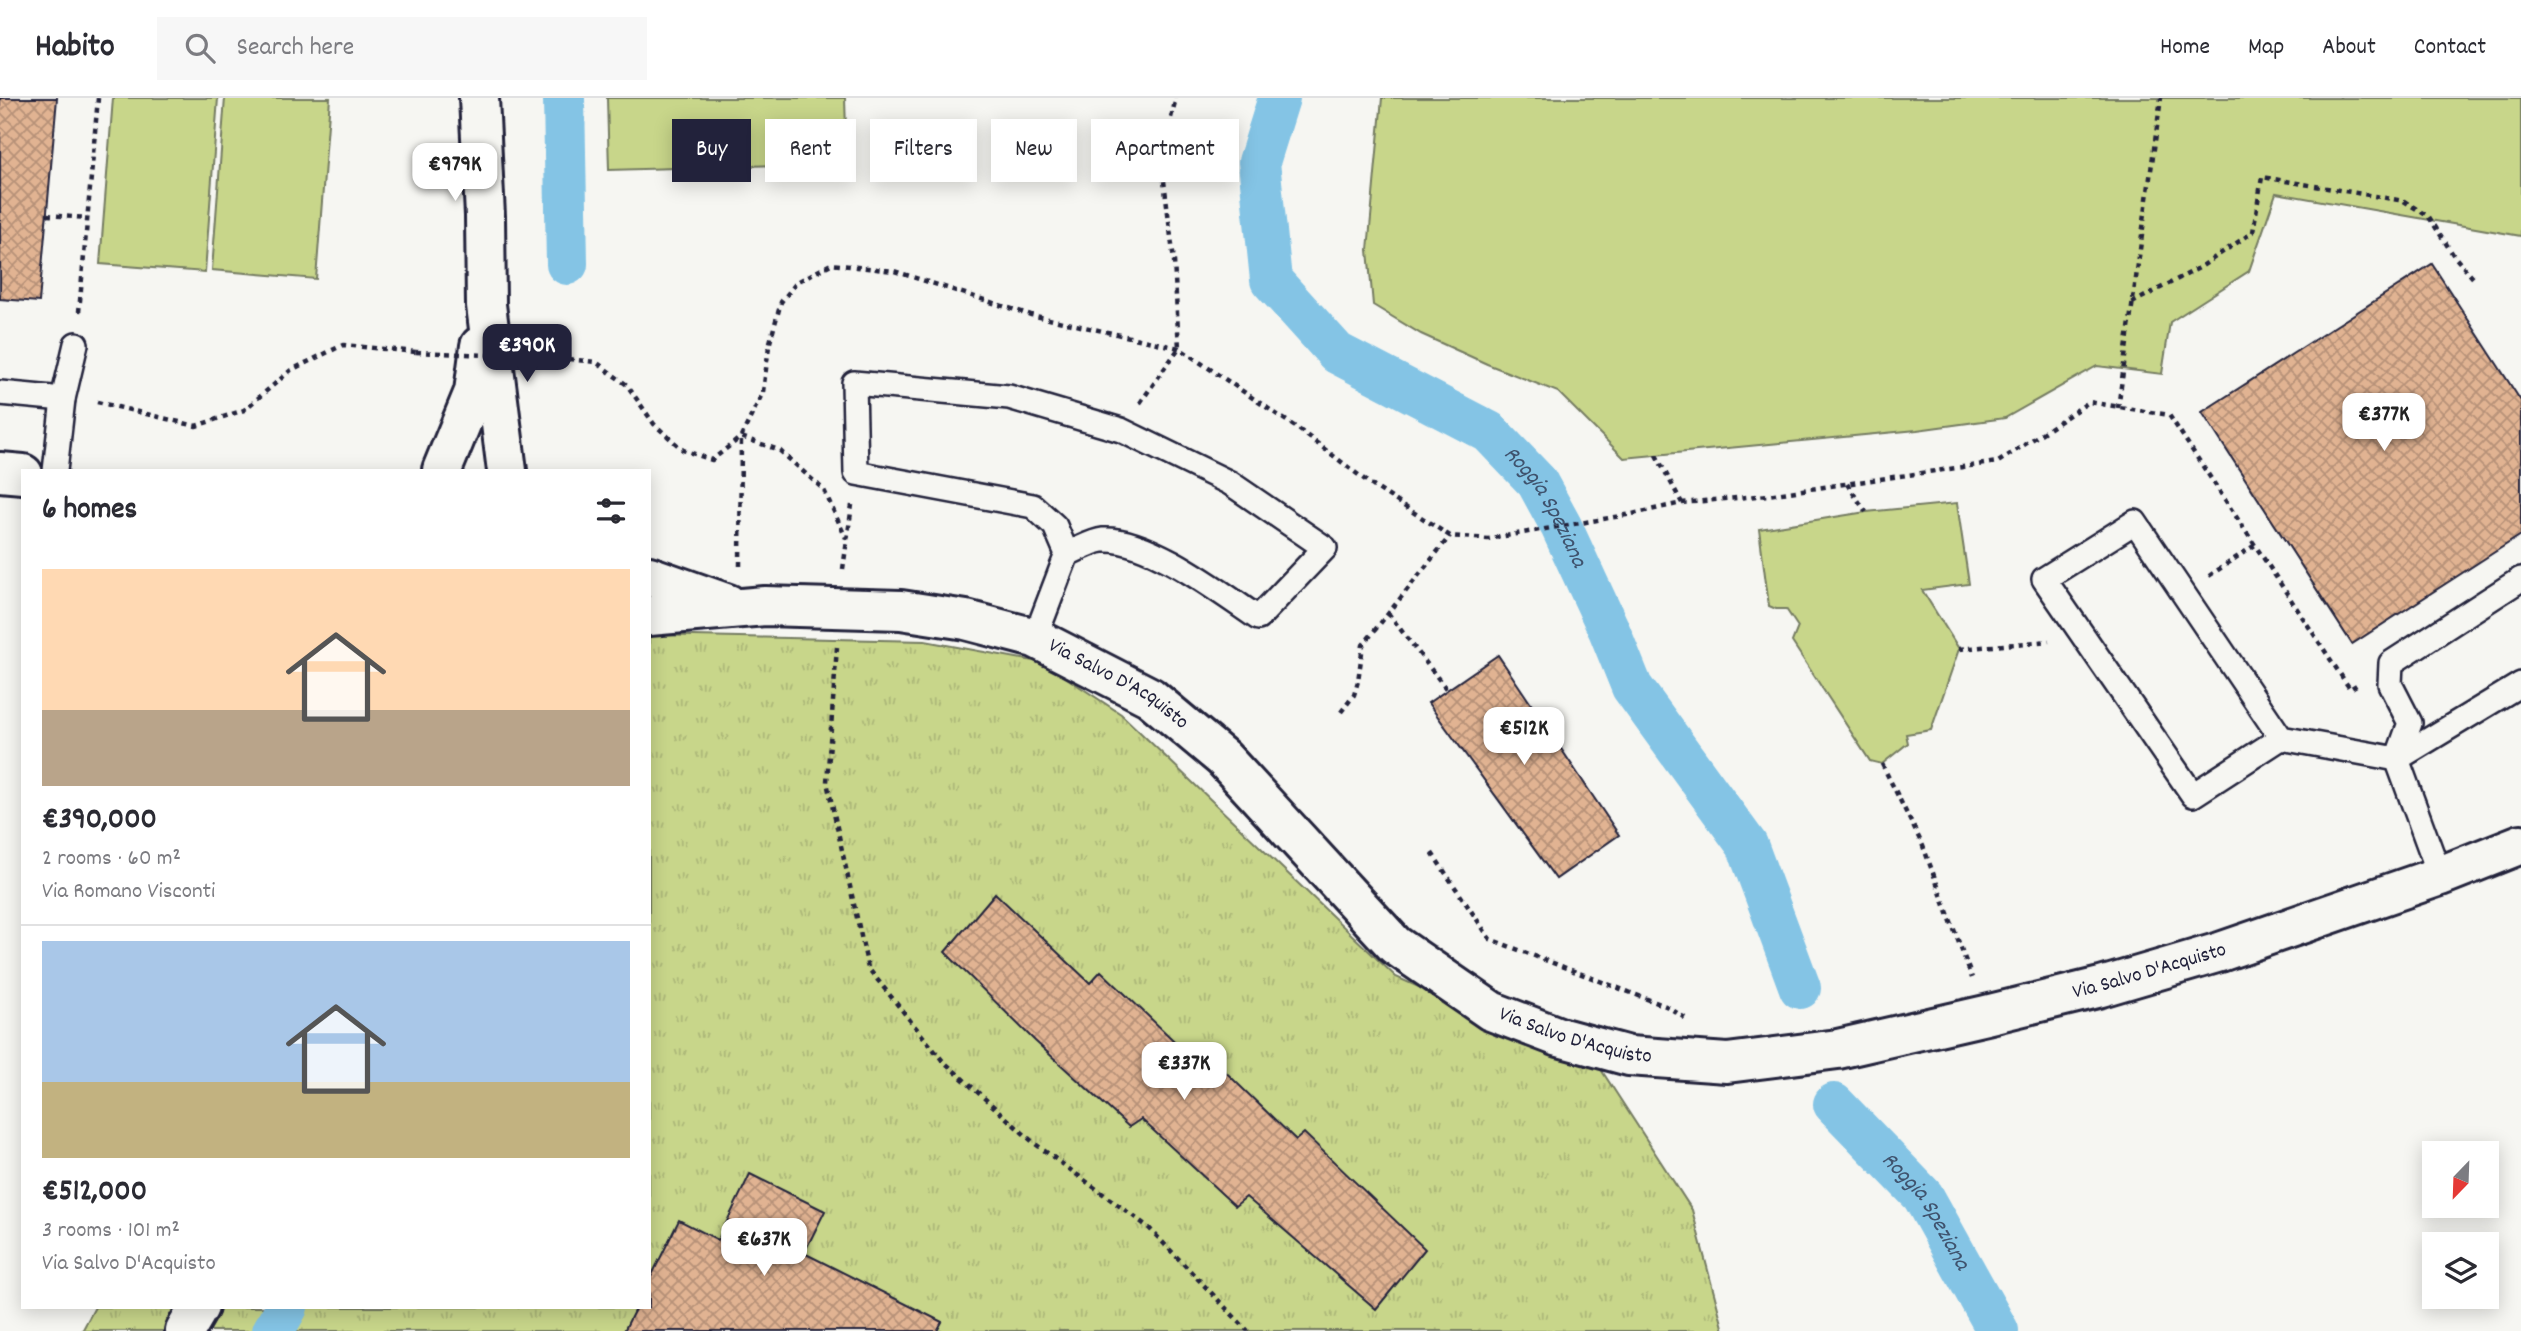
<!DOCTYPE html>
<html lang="en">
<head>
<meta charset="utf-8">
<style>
	:root { --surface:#fff; --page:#f7f7f7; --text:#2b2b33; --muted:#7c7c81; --line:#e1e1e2; --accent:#22223b }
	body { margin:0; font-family:Dekko,sans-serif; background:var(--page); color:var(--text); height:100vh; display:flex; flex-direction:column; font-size:26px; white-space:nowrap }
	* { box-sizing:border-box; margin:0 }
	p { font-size:23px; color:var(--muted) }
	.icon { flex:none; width:38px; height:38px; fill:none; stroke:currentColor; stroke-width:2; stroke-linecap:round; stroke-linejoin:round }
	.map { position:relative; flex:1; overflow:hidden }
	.drawer { position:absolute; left:21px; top:371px; width:630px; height:840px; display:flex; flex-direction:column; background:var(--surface); border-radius:0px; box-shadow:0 4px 18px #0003 }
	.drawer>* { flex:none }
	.top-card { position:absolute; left:672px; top:21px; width:665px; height:63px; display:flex; gap:14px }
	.needle { width:46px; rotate:203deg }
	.controls { position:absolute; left:2422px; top:1043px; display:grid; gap:14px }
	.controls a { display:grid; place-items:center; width:77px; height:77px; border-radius:0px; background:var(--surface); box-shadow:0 4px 18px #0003; font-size:35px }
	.price { position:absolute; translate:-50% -60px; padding:0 16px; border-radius:14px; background:#fff; color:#222; font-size:23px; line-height:46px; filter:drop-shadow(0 2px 4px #0008) }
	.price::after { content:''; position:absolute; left:50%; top:42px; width:21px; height:16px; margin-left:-10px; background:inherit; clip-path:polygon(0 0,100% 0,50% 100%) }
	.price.active { background:var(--accent); color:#fff }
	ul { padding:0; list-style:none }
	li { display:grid; align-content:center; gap:14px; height:371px; padding:0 21px }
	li+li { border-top:2px solid var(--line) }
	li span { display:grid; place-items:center; height:217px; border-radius:0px; color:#555 }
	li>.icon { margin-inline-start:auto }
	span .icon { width:126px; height:126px; fill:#fffc; stroke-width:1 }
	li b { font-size:30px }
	h2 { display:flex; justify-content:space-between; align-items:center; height:84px; padding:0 21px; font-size:30px }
	.chip { padding:0 24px; border-radius:0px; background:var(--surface); box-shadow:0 4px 18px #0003; font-size:24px; line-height:63px }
	.chip.active { background:var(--accent); color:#fff }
	header { display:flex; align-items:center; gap:42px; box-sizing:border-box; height:98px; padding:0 35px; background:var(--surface); border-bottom:2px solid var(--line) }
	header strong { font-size:33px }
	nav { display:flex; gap:38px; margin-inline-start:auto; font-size:24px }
	.search { width:490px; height:63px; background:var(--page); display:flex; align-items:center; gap:18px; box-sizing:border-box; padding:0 24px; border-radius:0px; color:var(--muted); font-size:26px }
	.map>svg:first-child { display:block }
	.park { fill:url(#park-tufts); stroke:#757c62; stroke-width:2 }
	.pitch { fill:#c8d68a; stroke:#757c62; stroke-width:2 }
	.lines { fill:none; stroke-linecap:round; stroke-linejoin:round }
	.canal { stroke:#84c4e5; stroke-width:42 }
	.building { fill:url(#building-cross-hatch); stroke:#22223b; stroke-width:2 }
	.service-casing { stroke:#22223b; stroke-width:28 }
	.minor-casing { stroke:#22223b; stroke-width:44 }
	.tertiary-casing { stroke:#22223b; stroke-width:44 }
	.path { stroke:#22223b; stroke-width:4.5; stroke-dasharray:5 5; stroke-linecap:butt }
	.service { stroke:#f6f6f2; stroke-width:23 }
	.minor { stroke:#f6f6f2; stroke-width:38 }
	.tertiary { stroke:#f6f6f2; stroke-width:38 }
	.path-bridge { stroke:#22223b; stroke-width:4.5; stroke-dasharray:5 5; stroke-linecap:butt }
	.labels { text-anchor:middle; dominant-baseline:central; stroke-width:6; stroke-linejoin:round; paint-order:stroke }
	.street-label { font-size:21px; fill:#22223b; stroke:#f6f6f2 }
	.water-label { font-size:23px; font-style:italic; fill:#3f536e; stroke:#f6f6f2 }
</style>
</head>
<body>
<header>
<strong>Habito</strong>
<div class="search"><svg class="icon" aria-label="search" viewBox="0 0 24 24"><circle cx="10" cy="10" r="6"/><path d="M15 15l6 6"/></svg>Search here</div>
<nav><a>Home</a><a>Map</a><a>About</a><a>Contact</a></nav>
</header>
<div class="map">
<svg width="2521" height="1233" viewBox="0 0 2521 1233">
	<defs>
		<pattern id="park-tufts" width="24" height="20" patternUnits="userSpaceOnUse" patternTransform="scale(1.75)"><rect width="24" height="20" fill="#c8d68a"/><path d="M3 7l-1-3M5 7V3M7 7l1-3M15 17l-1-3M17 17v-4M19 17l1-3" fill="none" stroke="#acb778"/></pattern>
		<pattern id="building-cross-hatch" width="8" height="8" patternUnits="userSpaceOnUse" patternTransform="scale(1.75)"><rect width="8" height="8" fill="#e1b392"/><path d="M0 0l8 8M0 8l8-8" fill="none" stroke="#b69178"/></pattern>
	</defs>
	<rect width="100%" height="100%" fill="#f6f6f2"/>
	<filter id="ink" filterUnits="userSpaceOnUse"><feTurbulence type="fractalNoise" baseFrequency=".0143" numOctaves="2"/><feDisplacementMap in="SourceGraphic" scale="14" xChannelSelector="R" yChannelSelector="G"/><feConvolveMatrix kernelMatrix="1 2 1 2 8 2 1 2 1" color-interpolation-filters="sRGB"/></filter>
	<g filter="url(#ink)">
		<!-- park -->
		<polygon class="park" points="649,537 925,543 1044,565 1121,616 1396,879 1600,970 1692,1112 1724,1233 82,1233 95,1209 649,1209"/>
		<!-- pitch -->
		<g class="pitch">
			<polygon points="113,0 218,0 205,174 100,166"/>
			<polygon points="225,0 330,0 316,181 212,172"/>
			<polygon points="607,0 845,0 847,65 609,72"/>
			<polygon points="1382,0 2521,0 2521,138 2276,95 2249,173 2170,224 2162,276 2097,268 2005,320 1917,332 1624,360 1558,294 1487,266 1421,236 1373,207 1368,152"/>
			<polygon points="1957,405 1969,486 1922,492 1959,551 1931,632 1906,636 1908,645 1882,666 1870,663 1792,544 1798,529 1786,511 1776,511 1769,508 1759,431 1866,414"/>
		</g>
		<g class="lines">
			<!-- canal -->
			<g class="canal">
				<polyline points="564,0 567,166"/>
				<path id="s1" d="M1279,0L1259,64L1271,182L1337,255L1489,334L1537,384L1561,428L1609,532L1632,589L1747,747L1800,890"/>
				<path id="s2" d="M1834,1006L1923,1098L1998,1233"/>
				<polyline points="273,1233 287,1209"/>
			</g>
		</g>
		<!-- building -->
		<g class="building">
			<polygon points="0,0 57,0 39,204 0,201"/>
			<polygon points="2432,166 2521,303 2521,437 2352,546 2202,314"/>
			<polygon points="1498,557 1619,737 1556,781 1428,605"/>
			<polygon points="995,795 1090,885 1101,873 1194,962 1204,953 1296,1042 1304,1035 1425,1151 1376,1211 1246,1099 1235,1108 1141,1021 1129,1029 1035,943 945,854"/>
			<polygon points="750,1076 825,1113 804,1155 942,1224 937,1233 624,1233 636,1209 649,1209 649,1183 679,1122 718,1142"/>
		</g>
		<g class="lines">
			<!-- service casing -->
			<g class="service-casing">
				<g id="service">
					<polyline points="0,295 63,301"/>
					<polyline points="55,373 63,301 76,246"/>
					<path d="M1035,540L1067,456L1055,428L1033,408L856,375L854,285L1009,299L1121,332L1230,385L1325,450L1258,520C1221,495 1148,439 1103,442C1092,443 1078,452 1067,456"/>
					<polyline points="2281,640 2193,697 2044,481 2135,424 2281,640 2397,661 2521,586"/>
					<polyline points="2440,778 2397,661 2410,625 2390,586 2391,565 2521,481"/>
				</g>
			</g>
			<!-- minor casing -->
			<g class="minor-casing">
				<g id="minor">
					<polyline points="0,374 23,376"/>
					<polyline points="649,478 728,506"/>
					<path id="s3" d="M649,518L765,508L901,512L966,522L1035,540L1150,599L1223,660L1395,847L1491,913L1559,939L1629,958L1727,965L1838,951L1986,917L2101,889L2220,854L2440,778L2521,746"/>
				</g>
			</g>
			<!-- tertiary casing -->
			<g class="tertiary-casing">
				<g id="tertiary">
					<polyline points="479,0 485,118 486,207 507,373"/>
					<polyline points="442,372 474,294 480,248"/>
					<polyline points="185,1233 199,1209"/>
				</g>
			</g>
			<!-- path -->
			<g class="path">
				<polyline points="47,117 87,120"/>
				<polyline points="2132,205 2199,170 2253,134 2262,79 2404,103 2429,119 2454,158 2473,180"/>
				<polyline points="79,214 98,0"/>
				<polyline points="559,260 596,264 627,287 654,326 683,352 712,362 741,339 763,294 769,248 781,204 797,184 831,166 894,173 1031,217 1179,250 1297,330 1373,388 1450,438 1488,441 1632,416 1682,405 1768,397 1998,364 2089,304 2169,317 2350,591 2358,586"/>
				<polyline points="97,304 196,328 244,312 291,272 343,247 416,254"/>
				<polyline points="1140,305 1179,250 1174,163 1161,59 1176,0"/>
				<polyline points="2118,310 2161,0"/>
				<polyline points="1656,357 1682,405"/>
				<polyline points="1847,386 1866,414"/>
				<polyline points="740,468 741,339 779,352 824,392 846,440"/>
				<polyline points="843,471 852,407"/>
				<polyline points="2209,478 2255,447"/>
				<polyline points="1388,515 1447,592"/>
				<polyline points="837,549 827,684 868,870 942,962 1034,1045 1148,1129 1248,1233"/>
				<polyline points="1959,551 2049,543"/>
				<polyline points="1341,614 1354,597 1358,583 1363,547 1450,438"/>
				<polyline points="1882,666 1923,748 1972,880"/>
				<polyline points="1432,755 1490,841 1668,909 1685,920"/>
			</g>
			<!-- service -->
			<use href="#service" class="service"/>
			<!-- minor -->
			<use href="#minor" class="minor"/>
			<!-- tertiary -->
			<use href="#tertiary" class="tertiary"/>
			<!-- path-bridge -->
			<polyline class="path-bridge" points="416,254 559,260"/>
		</g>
	</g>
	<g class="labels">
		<!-- street labels -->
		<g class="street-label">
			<text stroke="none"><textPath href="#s3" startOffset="485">Via Salvo D'Acquisto</textPath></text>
			<text stroke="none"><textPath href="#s3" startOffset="1661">Via Salvo D'Acquisto</textPath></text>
			<text stroke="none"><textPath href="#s3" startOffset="1073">Via Salvo D'Acquisto</textPath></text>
		</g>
		<!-- water labels -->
		<g class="water-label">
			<text stroke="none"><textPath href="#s1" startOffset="550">Roggia Speziana</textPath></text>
			<text stroke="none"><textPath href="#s2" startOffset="142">Roggia Speziana</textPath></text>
		</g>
	</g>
</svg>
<div class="controls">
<a><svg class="needle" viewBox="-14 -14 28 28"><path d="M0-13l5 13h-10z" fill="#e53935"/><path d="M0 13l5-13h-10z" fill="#7c7c81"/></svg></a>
<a><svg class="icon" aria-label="layers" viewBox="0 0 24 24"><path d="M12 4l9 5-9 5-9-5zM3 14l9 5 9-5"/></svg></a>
</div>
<b class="price" style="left:455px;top:105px">€979K</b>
<b class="price active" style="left:527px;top:286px">€390K</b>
<b class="price" style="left:2384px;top:355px">€377K</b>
<b class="price" style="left:1524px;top:669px">€512K</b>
<b class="price" style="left:1184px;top:1004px">€337K</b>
<b class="price" style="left:764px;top:1180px">€637K</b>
<div class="top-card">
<a class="chip active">Buy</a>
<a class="chip">Rent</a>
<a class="chip">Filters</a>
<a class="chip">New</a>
<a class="chip">Apartment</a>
</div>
<section class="drawer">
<h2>6 homes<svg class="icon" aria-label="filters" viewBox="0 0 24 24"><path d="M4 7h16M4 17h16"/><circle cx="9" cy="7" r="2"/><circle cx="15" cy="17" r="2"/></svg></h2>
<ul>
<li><span style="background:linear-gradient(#ffd9b3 65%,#b9a48a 0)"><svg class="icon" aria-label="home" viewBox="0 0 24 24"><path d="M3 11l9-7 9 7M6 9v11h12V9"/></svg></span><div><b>€390,000</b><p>2 rooms · 60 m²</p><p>Via Romano Visconti</p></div></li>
<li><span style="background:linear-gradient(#a9c7e8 65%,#c2b280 0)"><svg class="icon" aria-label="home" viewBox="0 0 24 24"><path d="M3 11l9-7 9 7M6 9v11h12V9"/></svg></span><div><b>€512,000</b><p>3 rooms · 101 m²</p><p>Via Salvo D'Acquisto</p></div></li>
</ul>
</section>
</div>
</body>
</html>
